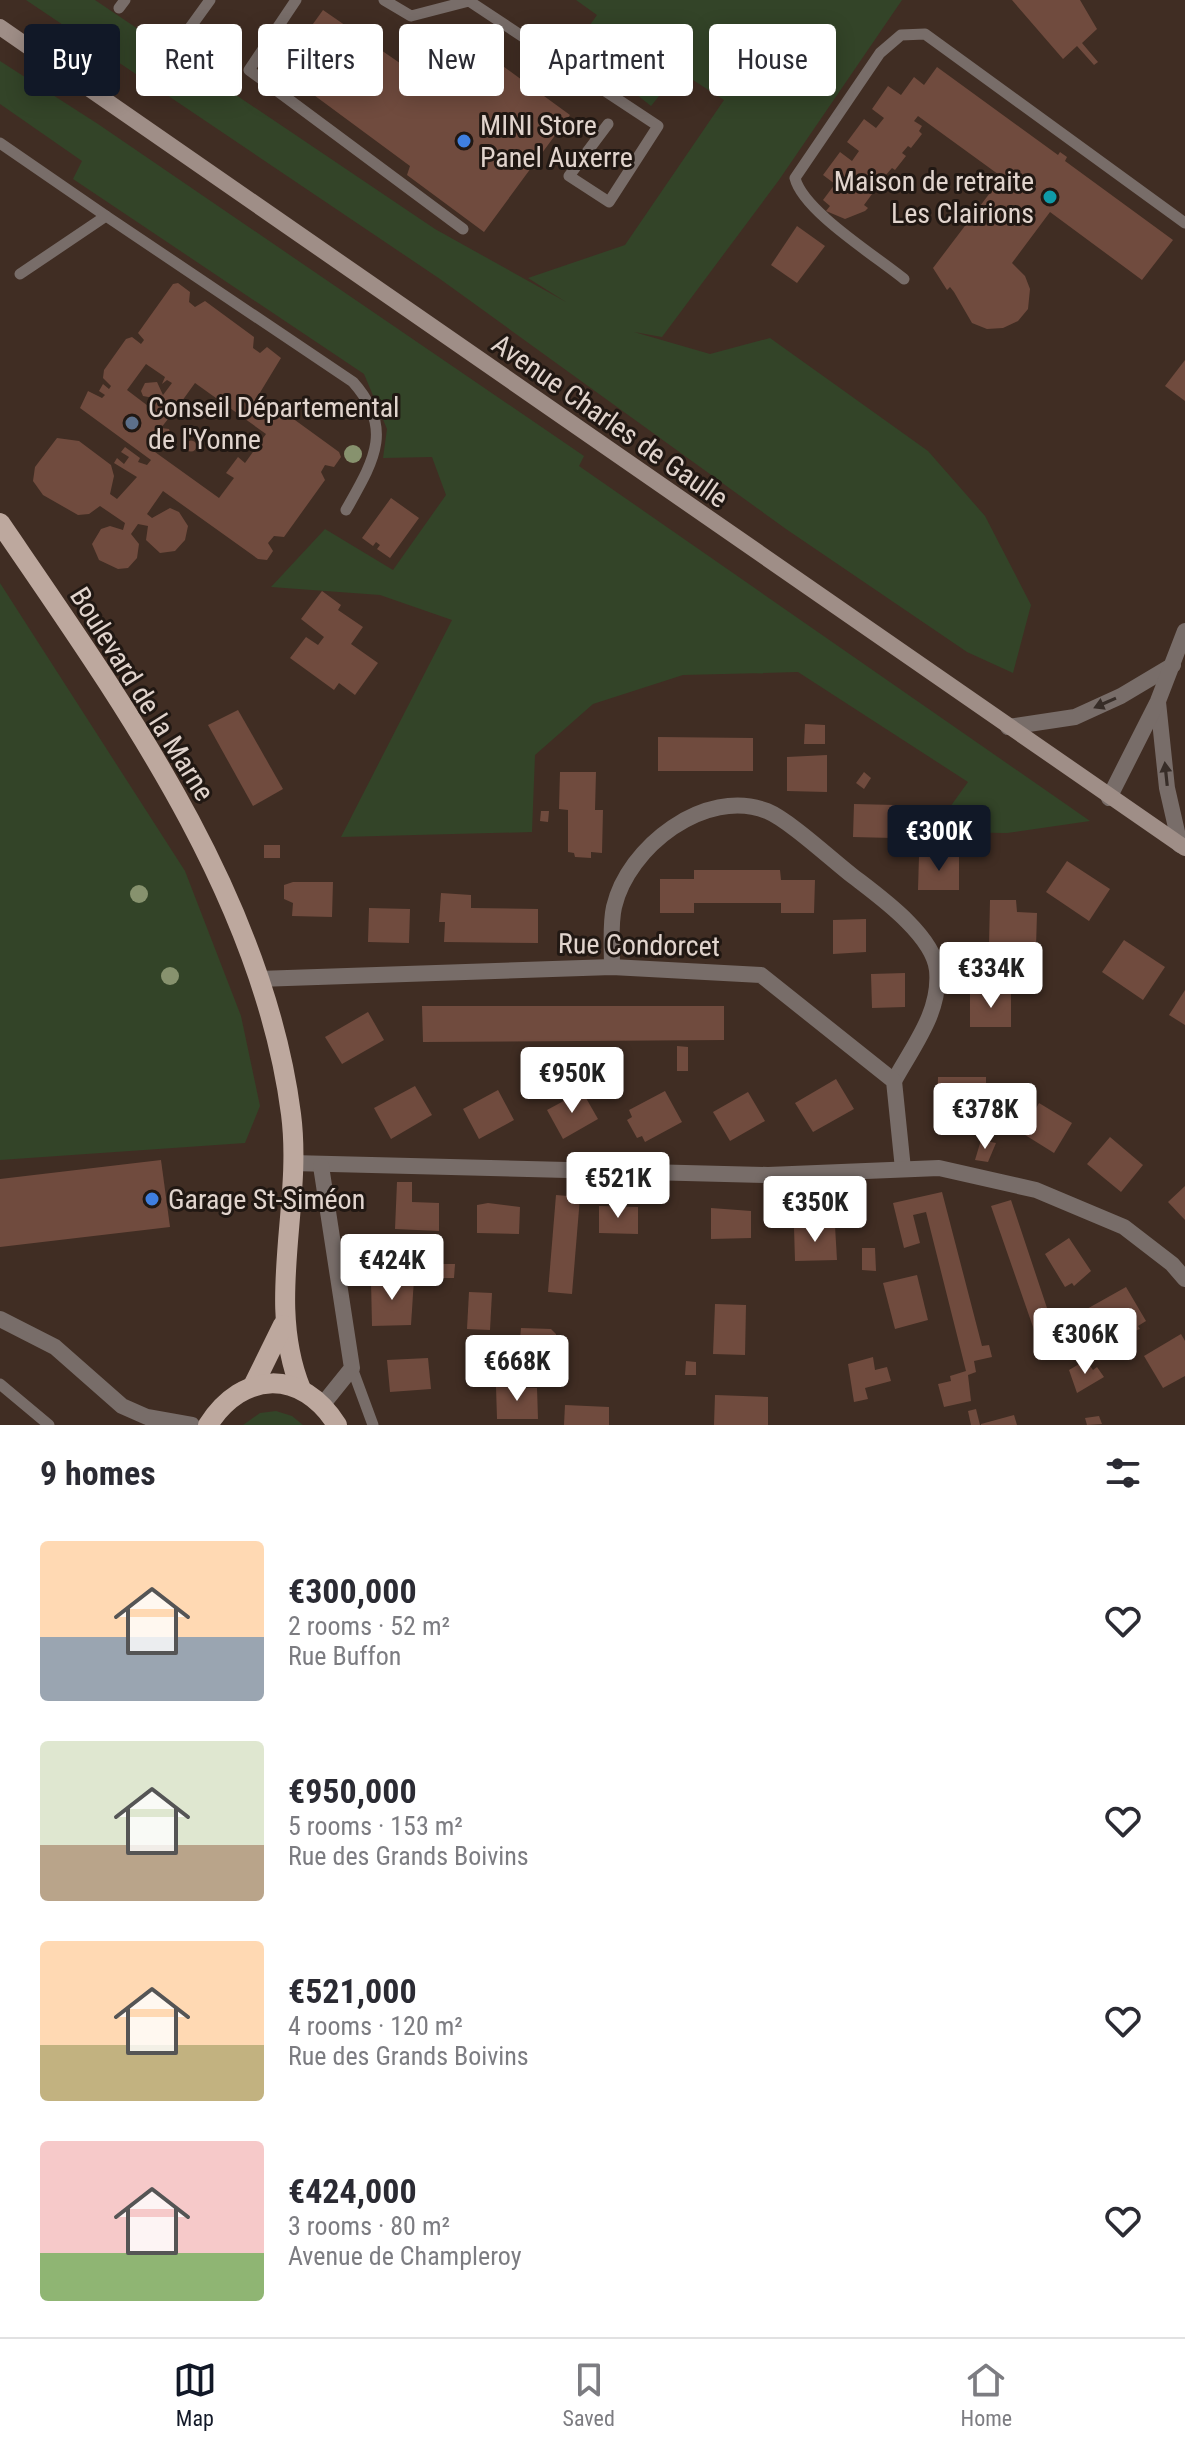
<!DOCTYPE html>
<html lang="en">
<head>
<meta charset="utf-8">
<style>
	:root { --surface:#fff; --page:#f7f7f7; --text:#2b2b33; --muted:#7c7c81; --line:#e1e1e2; --accent:#111827 }
	body { margin:0; font-family:"Roboto Condensed",sans-serif; background:var(--page); color:var(--text); height:100vh; display:flex; flex-direction:column; font-size:30px; white-space:nowrap }
	* { box-sizing:border-box; margin:0 }
	p { font-size:26px; color:var(--muted) }
	.icon { flex:none; width:44px; height:44px; fill:none; stroke:currentColor; stroke-width:2; stroke-linecap:round; stroke-linejoin:round }
	.map { position:relative; height:1425px; overflow:hidden }
	.details { display:flex; flex-direction:column; background:var(--surface); flex:1 }
	.details>* { flex:none }
	.top-card { position:absolute; left:24px; top:24px; width:1138px; height:72px; display:flex; gap:16px }
	.price { position:absolute; translate:-50% -68px; padding:0 18px; border-radius:8px; background:#fff; color:#222; font-size:26px; line-height:52px; filter:drop-shadow(0 2px 4px #0008) }
	.price::after { content:''; position:absolute; left:50%; top:48px; width:24px; height:18px; margin-left:-12px; background:inherit; clip-path:polygon(0 0,100% 0,50% 100%) }
	.price.on { background:var(--accent); color:#fff }
	ul { padding:0; list-style:none }
	li { display:flex; align-items:center; gap:24px; height:200px; padding:0 40px }
	li span { display:grid; place-items:center; flex:none; width:224px; height:160px; border-radius:8px; color:#555 }
	li>.icon { margin-inline-start:auto }
	span .icon { width:96px; height:96px; fill:#fffc; stroke-width:1 }
	li b { font-size:34px }
	h2 { display:flex; justify-content:space-between; align-items:center; height:96px; padding:0 40px; font-size:34px }
	.chip { padding:0 28px; border-radius:8px; background:var(--surface); box-shadow:0 4px 20px #0003; font-size:28px; line-height:72px }
	.chip.on { background:var(--accent); color:#fff }
	.dock { display:flex; justify-content:space-around; align-items:center; height:112px; border-top:2px solid var(--line); background:var(--surface); font-size:22px; color:var(--muted) }
	.dock a { display:grid; justify-items:center; gap:4px }
	.dock .on { color:var(--accent) }
	.map>svg:first-child { display:block }
	.green { fill:#334428 }
	.building { fill:#704b3e; fill-rule:evenodd }
	.lines { fill:none; stroke-linecap:round; stroke-linejoin:round }
	.service { stroke:#786d69; stroke-width:11 }
	.minor { stroke:#786d69; stroke-width:16 }
	.secondary { stroke:#9f8e87; stroke-width:16 }
	.primary { stroke:#bda89e; stroke-width:20 }
	.tree { fill:#87926e }
	.oneway { fill:#372d28 }
	.shop-dot { fill:#3f7fe0; stroke:#211813; stroke-width:3 }
	.culture-dot { fill:#0f9aa8; stroke:#211813; stroke-width:3 }
	.service-dot { fill:#5c6f8a; stroke:#211813; stroke-width:3 }
	.labels { text-anchor:middle; dominant-baseline:central; stroke-width:6; stroke-linejoin:round; paint-order:stroke }
	.poi-label { font-size:28px; fill:#e1d4cd; stroke:#211813; text-anchor:start }
	.street-label { font-size:28px; fill:#e1d4cd; stroke:#211813 }
</style>
</head>
<body>
<div class="map">
<svg width="1185" height="1425" viewBox="0 0 1185 1425">
	<rect width="100%" height="100%" fill="#402d23"/>
	<!-- green -->
	<g class="green">
		<polygon points="26,0 95,0 435,229 566,302 528,278 625,245 724,100 679,71 651,106 575,46 597,15 576,0 902,0 779,180 662,337 634,332 710,354 770,338 928,451 985,516 1031,605 1013,673 967,652 786,529 440,279"/>
		<polygon points="0,61 98,124 584,456 579,466 1090,821 1007,833 932,832 968,782 798,672 683,675 593,704 535,755 532,832 341,837 452,620 380,595 271,587 325,529 393,570 446,495 432,457 383,458 387,429 364,374 73,179 82,161 0,104"/>
		<polygon points="0,583 185,871 241,1016 260,1106 245,1143 0,1160"/>
		<polygon points="276,1411 292,1416 303,1425 243,1425 260,1413"/>
	</g>
	<!-- building -->
	<g class="building">
		<polygon points="1012,0 1080,0 1097,29 1082,43 1098,62 1094,65 1077,46 1063,59"/>
		<polygon points="323,10 423,79 459,34 570,115 484,232 407,175 410,166 280,70"/>
		<polygon points="937,67 1058,155 1060,152 1067,157 1065,161 1173,240 1142,280 1050,212 1012,263 1025,276 1030,289 1028,309 1018,321 1003,328 987,329 972,323 954,292 950,287 947,290 933,268 1002,177 918,116 914,121 922,126 919,131 922,134 911,148 908,146 902,153 906,156 895,170 892,168 885,176 889,178 879,193 875,190 864,205 868,208 865,211 845,219 826,211 830,206 823,200 835,184 823,175 840,152 852,161 859,151 847,142 864,119 876,128 884,118 872,109 888,86 901,95 914,77 924,85"/>
		<polygon points="797,226 825,246 797,283 771,265"/>
		<path d="M178,283L190,292L189,302L195,307L205,301L254,337L253,348L260,353L267,347L281,358L250,409L264,419L273,407H277L339,452L341,457L334,467L325,465L321,472L325,480L284,537L274,536L268,543L273,551L267,560L258,559L163,491L147,514L152,518L170,508L179,512L188,526L185,540L175,551L160,553L146,540L148,526L138,524L131,534L139,544L137,558L128,568L118,569L99,560L92,544L101,529L110,526L123,530L125,523L100,506L89,514L78,515L43,495L33,481L35,467L57,438L79,441L111,465L114,476L110,494L117,499L137,477L114,463L117,458L124,464L129,457L121,452L125,447L140,458L138,462L147,465L151,460L80,408L88,391L102,398L105,395L99,391L103,384L109,389L111,386L103,378L104,370L126,339L132,337L141,344L144,340L138,333L173,284ZM146,364L165,377L162,384L167,380L172,383L163,395L157,382L145,383L141,391L143,396L159,399L152,409L127,390ZM195,383L266,434L245,463L238,457L226,473L234,478L219,498L148,447L158,432L166,440L171,435L169,429L161,428L178,406L183,413L190,409L189,404L182,401Z"/>
		<polygon points="1185,360 1185,401 1165,386"/>
		<circle cx="191" cy="446" r="5.5"/>
		<polygon points="391,498 419,518 390,558 377,549 380,545 376,542 373,546 362,538"/>
		<polygon points="322,591 341,605 338,610 363,627 351,644 378,663 355,695 339,683 334,690 290,658 306,637 318,645 324,637 301,619"/>
		<polygon points="238,710 283,789 253,806 208,725"/>
		<polygon points="805,724 825,725 825,744 804,744"/>
		<polygon points="658,737 753,738 753,771 658,771"/>
		<polygon points="827,755 827,792 787,791 787,757"/>
		<polygon points="560,772 596,772 595,810 603,810 602,853 591,852 591,858 575,857 574,853 568,852 568,810 559,809"/>
		<polygon points="864,772 871,778 864,789 856,783"/>
		<polygon points="854,804 895,805 893,838 853,837"/>
		<polygon points="541,811 549,811 548,822 540,821"/>
		<rect x="264" y="845" width="16" height="13"/>
		<polygon points="919,856 959,856 959,890 918,890"/>
		<polygon points="1067,861 1110,889 1089,921 1046,892"/>
		<polygon points="694,870 780,870 781,880 815,880 814,913 781,913 781,903 694,903 694,913 660,913 660,879 694,879"/>
		<polygon points="293,882 333,882 332,917 292,916 293,903 284,899 284,885"/>
		<polygon points="441,893 471,895 471,908 538,909 538,943 444,942 445,922 439,922"/>
		<polygon points="990,900 1016,900 1017,912 1037,913 1036,947 989,946"/>
		<polygon points="369,908 410,909 409,943 368,942"/>
		<polygon points="866,919 866,952 833,954 833,920"/>
		<polygon points="1124,940 1165,967 1143,1000 1102,972"/>
		<polygon points="905,973 905,1007 872,1008 871,974"/>
		<rect x="1030" y="977" width="12" height="6"/>
		<polygon points="1185,990 1185,1025 1169,1015"/>
		<polygon points="1011,992 1011,1027 970,1027 970,993"/>
		<polygon points="422,1006 724,1006 724,1040 423,1042"/>
		<polygon points="368,1012 384,1040 342,1064 325,1037"/>
		<polygon points="677,1046 688,1047 688,1071 677,1071"/>
		<polygon points="938,1077 986,1077 986,1111 937,1111"/>
		<polygon points="836,1079 854,1109 813,1132 795,1103"/>
		<polygon points="415,1086 432,1115 391,1139 374,1108"/>
		<polygon points="498,1090 514,1120 479,1139 463,1109"/>
		<polygon points="582,1091 598,1119 563,1139 547,1110"/>
		<polygon points="665,1091 682,1122 645,1142 642,1136 637,1138 627,1120 632,1117 629,1110"/>
		<polygon points="748,1092 765,1121 730,1141 713,1112"/>
		<polygon points="1039,1103 1072,1123 1054,1153 1022,1133"/>
		<polygon points="1110,1137 1143,1165 1121,1192 1087,1164"/>
		<polygon points="981,1140 996,1143 988,1162 975,1160"/>
		<polygon points="161,1160 170,1227 0,1247 0,1179"/>
		<polygon points="397,1182 412,1182 412,1202 439,1203 439,1231 395,1229"/>
		<polygon points="1185,1186 1185,1220 1168,1202"/>
		<polygon points="942,1192 982,1346 989,1345 992,1357 974,1361 976,1372 968,1375 971,1401 944,1407 938,1384 951,1381 950,1376 966,1371 964,1363 926,1212 913,1215 920,1243 904,1248 893,1203"/>
		<polygon points="556,1195 580,1197 572,1294 548,1292"/>
		<polygon points="1011,1200 1058,1341 1040,1347 991,1206"/>
		<polygon points="488,1203 520,1207 519,1234 477,1233 477,1205"/>
		<polygon points="599,1206 638,1207 638,1234 599,1233"/>
		<polygon points="711,1208 751,1211 751,1238 711,1239"/>
		<polygon points="835,1226 837,1260 795,1261 794,1227"/>
		<polygon points="1069,1238 1091,1271 1074,1286 1072,1283 1065,1287 1045,1254"/>
		<polygon points="395,1244 396,1265 346,1266 346,1245"/>
		<polygon points="862,1248 875,1248 876,1271 862,1270"/>
		<polygon points="432,1264 455,1264 454,1278 432,1278"/>
		<polygon points="917,1275 928,1320 895,1329 883,1283"/>
		<polygon points="414,1279 411,1325 372,1326 371,1280"/>
		<polygon points="1126,1287 1146,1321 1138,1326 1140,1329 1119,1337 1107,1316 1093,1324 1085,1310"/>
		<polygon points="469,1292 492,1293 490,1330 467,1329"/>
		<polygon points="715,1304 746,1305 745,1355 713,1354"/>
		<polygon points="521,1328 551,1329 556,1334 556,1347 550,1347 550,1352 519,1350"/>
		<polygon points="1181,1334 1185,1341 1185,1376 1163,1388 1144,1356"/>
		<polygon points="873,1357 875,1370 887,1367 891,1381 865,1388 868,1399 854,1402 848,1364"/>
		<polygon points="428,1358 431,1389 390,1392 387,1360"/>
		<polygon points="1086,1360 1093,1370 1097,1367 1104,1377 1077,1393 1069,1370"/>
		<polygon points="686,1361 696,1362 696,1375 685,1375"/>
		<polygon points="496,1387 537,1388 538,1419 497,1419"/>
		<polygon points="715,1395 768,1397 768,1425 714,1425"/>
		<polygon points="565,1405 609,1407 609,1425 564,1425"/>
		<polygon points="976,1409 980,1425 971,1425 968,1411"/>
		<polygon points="1014,1415 1017,1425 981,1425 981,1424"/>
		<polygon points="1099,1416 1102,1424 1087,1425 1085,1418"/>
	</g>
	<g class="lines">
		<!-- service -->
		<g class="service">
			<polyline points="296,0 249,70 463,229"/>
			<polyline points="384,0 411,16 469,1 658,126 609,202 569,176 608,124"/>
			<polyline points="119,8 125,0"/>
			<polyline points="176,47 210,0"/>
			<polyline points="0,143 106,216"/>
			<path d="M20,274L106,216L353,382C395,429 373,462 346,510"/>
			<path d="M904,279C876,256 803,211 795,178L880,53L901,35L925,34L1185,223"/>
			<polyline points="352,1368 373,1425"/>
			<polyline points="0,1384 49,1425"/>
		</g>
		<!-- minor -->
		<g class="minor">
			<polyline points="1158,702 1167,788 1180,845"/>
			<polyline points="1008,727 1075,717 1121,696 1173,665"/>
			<polyline points="1109,798 1158,701 1185,631"/>
			<path d="M612,967C612,948 610,925 614,907C628,847 705,787 767,811C789,820 832,860 854,877C880,897 933,935 937,970C941,1012 913,1046 894,1081"/>
			<polyline points="258,979 612,967 761,975 894,1081 903,1169"/>
			<polyline points="292,1163 768,1175 939,1168 1036,1190 1124,1227 1172,1264 1185,1279"/>
			<polyline points="321,1166 352,1368 323,1404"/>
			<polyline points="0,1319 55,1347 122,1406 147,1417 192,1425"/>
		</g>
		<!-- secondary -->
		<polyline class="secondary" points="0,27 1185,848"/>
		<!-- primary -->
		<g class="primary">
			<path d="M0,523C121,700 263,896 291,1114C303,1206 265,1301 301,1389"/>
			<polyline points="253,1386 283,1325"/>
			<path d="M208,1425C243,1370 302,1369 337,1425"/>
		</g>
	</g>
	<!-- trees -->
	<g class="tree">
		<circle cx="353" cy="454" r="9"/>
		<circle cx="139" cy="894" r="9"/>
		<circle cx="170" cy="976" r="9"/>
	</g>
	<!-- one-way arrows -->
	<defs><path id="oneway-solid" d="M-6-.8H1V-3.2L6.5 0L1 3.2V.8H-6Z" transform="scale(2)"/></defs>
	<g class="oneway">
		<use href="#oneway-solid" transform="translate(1105 703) rotate(156)"/>
		<use href="#oneway-solid" transform="translate(1166 774) rotate(-96)"/>
	</g>
	<!-- markers -->
	<g class="shop-dot">
		<circle cx="464" cy="141" r="8"/>
		<circle cx="152" cy="1199" r="8"/>
	</g>
	<circle class="culture-dot" cx="1050" cy="197" r="8"/>
	<circle class="service-dot" cx="132" cy="423" r="8"/>
	<g class="labels">
		<!-- poi labels -->
		<g class="poi-label">
			<text x="480" y="125">MINI Store<tspan x="480" dy="32">Panel Auxerre</tspan></text>
			<text x="1034" y="181" text-anchor="end">Maison de retraite<tspan x="1034" dy="32">Les Clairions</tspan></text>
			<text x="148" y="407">Conseil Départemental<tspan x="148" dy="32">de l'Yonne</tspan></text>
			<text x="168" y="1199">Garage St-Siméon</text>
		</g>
		<!-- street labels -->
		<g class="street-label">
			<text transform="translate(610 421) rotate(35)">Avenue Charles de Gaulle</text>
			<text transform="translate(142 694) rotate(58)">Boulevard de la Marne</text>
			<text transform="translate(639 945) rotate(1)">Rue Condorcet</text>
		</g>
	</g>
</svg>
<b class="price on" style="left:939px;top:873px">€300K</b>
<b class="price" style="left:991px;top:1010px">€334K</b>
<b class="price" style="left:572px;top:1115px">€950K</b>
<b class="price" style="left:985px;top:1151px">€378K</b>
<b class="price" style="left:618px;top:1220px">€521K</b>
<b class="price" style="left:815px;top:1244px">€350K</b>
<b class="price" style="left:392px;top:1302px">€424K</b>
<b class="price" style="left:1085px;top:1376px">€306K</b>
<b class="price" style="left:517px;top:1403px">€668K</b>
<div class="top-card">
<a class="chip on">Buy</a>
<a class="chip">Rent</a>
<a class="chip">Filters</a>
<a class="chip">New</a>
<a class="chip">Apartment</a>
<a class="chip">House</a>
</div>
</div>
<section class="details">
<h2>9 homes<svg class="icon" aria-label="filters" viewBox="0 0 24 24"><path d="M4 7h16M4 17h16"/><circle cx="9" cy="7" r="2"/><circle cx="15" cy="17" r="2"/></svg></h2>
<ul>
<li><span style="background:linear-gradient(#ffd9b3 60%,#9aa5b1 0)"><svg class="icon" aria-label="home" viewBox="0 0 24 24"><path d="M3 11l9-7 9 7M6 9v11h12V9"/></svg></span><div><b>€300,000</b><p>2 rooms · 52 m²</p><p>Rue Buffon</p></div><svg class="icon" aria-label="heart" viewBox="0 0 24 24"><path d="M12 20l-8-8c-3-5 5-10 8-4 3-6 11-1 8 4z"/></svg></li>
<li><span style="background:linear-gradient(#dfe7d0 65%,#b9a48a 0)"><svg class="icon" aria-label="home" viewBox="0 0 24 24"><path d="M3 11l9-7 9 7M6 9v11h12V9"/></svg></span><div><b>€950,000</b><p>5 rooms · 153 m²</p><p>Rue des Grands Boivins</p></div><svg class="icon" aria-label="heart" viewBox="0 0 24 24"><path d="M12 20l-8-8c-3-5 5-10 8-4 3-6 11-1 8 4z"/></svg></li>
<li><span style="background:linear-gradient(#ffd9b3 65%,#c2b280 0)"><svg class="icon" aria-label="home" viewBox="0 0 24 24"><path d="M3 11l9-7 9 7M6 9v11h12V9"/></svg></span><div><b>€521,000</b><p>4 rooms · 120 m²</p><p>Rue des Grands Boivins</p></div><svg class="icon" aria-label="heart" viewBox="0 0 24 24"><path d="M12 20l-8-8c-3-5 5-10 8-4 3-6 11-1 8 4z"/></svg></li>
<li><span style="background:linear-gradient(#f6c9c9 70%,#8fb573 0)"><svg class="icon" aria-label="home" viewBox="0 0 24 24"><path d="M3 11l9-7 9 7M6 9v11h12V9"/></svg></span><div><b>€424,000</b><p>3 rooms · 80 m²</p><p>Avenue de Champleroy</p></div><svg class="icon" aria-label="heart" viewBox="0 0 24 24"><path d="M12 20l-8-8c-3-5 5-10 8-4 3-6 11-1 8 4z"/></svg></li>
</ul>
</section>
<nav class="dock">
<a class="on"><svg class="icon" aria-label="map" viewBox="0 0 24 24"><path d="M3 6l6-2 6 2 6-2v14l-6 2-6-2-6 2zM9 4v14M15 6v14"/></svg>Map</a>
<a><svg class="icon" aria-label="saved" viewBox="0 0 24 24"><path d="M7 4h10v16l-5-4-5 4z"/></svg>Saved</a>
<a><svg class="icon" aria-label="home" viewBox="0 0 24 24"><path d="M3 11l9-7 9 7M6 9v11h12V9"/></svg>Home</a>
</nav>
</body>
</html>
